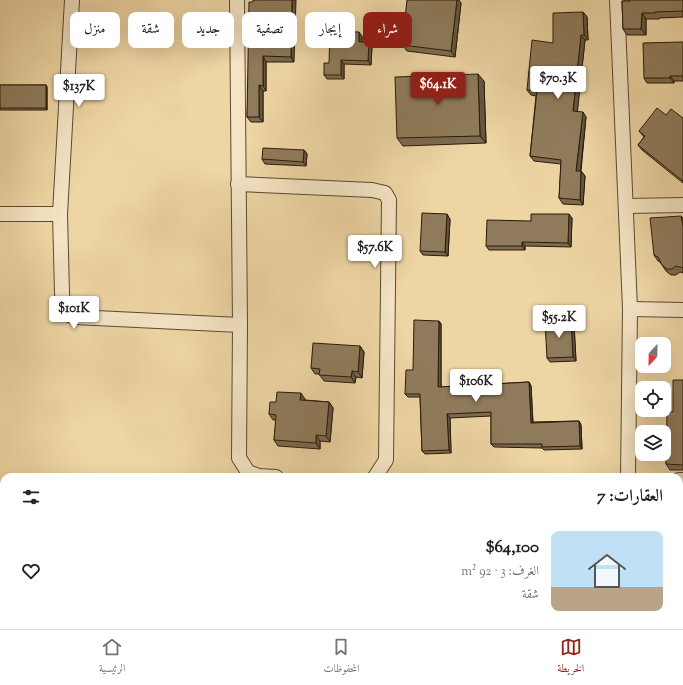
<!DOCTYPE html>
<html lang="ar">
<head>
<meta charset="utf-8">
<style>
	:root { --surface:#fff; --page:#f2f2f2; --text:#202124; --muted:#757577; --line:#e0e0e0; --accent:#8f2418 }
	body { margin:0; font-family:"Sorts Mill Goudy",Amiri,serif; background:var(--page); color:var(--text); direction:rtl; height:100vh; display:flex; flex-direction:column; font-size:15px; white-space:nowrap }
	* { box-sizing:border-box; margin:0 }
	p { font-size:13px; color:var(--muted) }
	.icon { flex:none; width:22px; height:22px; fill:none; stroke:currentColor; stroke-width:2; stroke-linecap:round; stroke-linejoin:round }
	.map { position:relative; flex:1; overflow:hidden; direction:ltr }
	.side { position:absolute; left:0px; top:473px; width:683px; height:156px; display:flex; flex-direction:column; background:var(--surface); border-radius:12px 12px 0 0; box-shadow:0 4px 16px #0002; direction:rtl }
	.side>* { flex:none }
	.top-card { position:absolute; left:12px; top:12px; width:400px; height:36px; direction:rtl; display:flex; gap:8px }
	.needle { width:26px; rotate:202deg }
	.buttons { position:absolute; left:635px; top:337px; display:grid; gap:8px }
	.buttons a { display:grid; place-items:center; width:36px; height:36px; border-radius:8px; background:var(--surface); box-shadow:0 4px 16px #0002; font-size:20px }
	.price { position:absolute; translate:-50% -34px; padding:0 9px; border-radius:4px; background:#fff; color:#222; font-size:13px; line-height:26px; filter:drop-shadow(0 1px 2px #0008) }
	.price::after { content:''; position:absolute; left:50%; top:24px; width:12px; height:9px; margin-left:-6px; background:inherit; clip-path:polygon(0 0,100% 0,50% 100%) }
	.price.on { background:var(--accent); color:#fff }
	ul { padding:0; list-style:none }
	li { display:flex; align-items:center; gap:12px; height:100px; padding:0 20px }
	li span { display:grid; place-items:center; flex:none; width:112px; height:80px; border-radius:8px; color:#555 }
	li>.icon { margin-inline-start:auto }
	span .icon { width:48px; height:48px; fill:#fffc; stroke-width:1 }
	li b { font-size:17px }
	h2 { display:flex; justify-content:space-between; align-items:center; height:48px; padding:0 20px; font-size:17px }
	.tag { padding:0 14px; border-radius:8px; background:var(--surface); box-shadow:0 4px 16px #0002; font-size:14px; line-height:36px }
	.tag.on { background:var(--accent); color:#fff }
	.dock { display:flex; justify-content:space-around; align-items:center; height:56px; border-top:1px solid var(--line); background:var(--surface); font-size:11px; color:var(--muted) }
	.dock a { display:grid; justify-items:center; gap:2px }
	.dock .on { color:var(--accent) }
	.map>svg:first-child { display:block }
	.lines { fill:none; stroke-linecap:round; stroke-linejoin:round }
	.minor-casing { stroke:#5a4932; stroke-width:16 }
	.minor { stroke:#f4e4c4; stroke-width:14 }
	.wall { fill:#7b6a4e; stroke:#291a0c }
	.shaded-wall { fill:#645640; stroke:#291a0c }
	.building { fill:#8f7b5b; stroke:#291a0c }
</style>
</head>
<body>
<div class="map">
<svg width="683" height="629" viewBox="0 0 683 629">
	<rect width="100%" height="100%" fill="#eed5a4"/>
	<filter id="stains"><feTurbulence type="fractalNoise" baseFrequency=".005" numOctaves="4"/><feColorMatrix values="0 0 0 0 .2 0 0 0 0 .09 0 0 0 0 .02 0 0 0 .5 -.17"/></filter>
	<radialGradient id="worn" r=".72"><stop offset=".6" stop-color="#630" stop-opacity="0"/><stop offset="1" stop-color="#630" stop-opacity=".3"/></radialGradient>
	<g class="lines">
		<!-- minor casing -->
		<g class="minor-casing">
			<g id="minor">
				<polyline points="237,0 240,325 239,458 248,472 259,476 276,477"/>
				<polyline points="617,0 630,309 628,477"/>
				<polyline points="238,184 372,190 385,193 389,200 386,460 375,477"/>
				<polyline points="626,206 683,205"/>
				<polyline points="0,214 60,214 62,293 64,313 75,317 240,325"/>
				<polyline points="60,214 72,0"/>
				<polyline points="630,309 683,310"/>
				<polyline points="679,480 683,480"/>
				<polyline points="238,629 238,625"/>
			</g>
		</g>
		<!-- minor -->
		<use href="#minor" class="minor"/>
	</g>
	<!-- wall -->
	<g class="wall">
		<polygon points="683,0 683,17 659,18 659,19 646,19 646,35 627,35 623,29 622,1"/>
		<polygon points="253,2 294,62 266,62 266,91 263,91 263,122 251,122 247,117"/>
		<polygon points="461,3 455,57 407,51 402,45"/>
		<polygon points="583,12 587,17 588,40 585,40 577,111 586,117 581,171 585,176 583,205 563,204 559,198 561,164 534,161 530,156 536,96 531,95 527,90 553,43"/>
		<polygon points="362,36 362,42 372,46 371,65 344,64 344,79 327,79 324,75 329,63"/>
		<polygon points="683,42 683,81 674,81 674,83 647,83 644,78"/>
		<polygon points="484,81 486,143 403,146 397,138"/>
		<polygon points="0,85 46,85 47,87 47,110 0,110"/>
		<polygon points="666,115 683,118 683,183 642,150 638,145 644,137 639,131"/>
		<polygon points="304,150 307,154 306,166 265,164 262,159"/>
		<polygon points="572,218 571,247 525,246 525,250 489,250 486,246 531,221"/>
		<polygon points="683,218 683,273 680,272 676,275 671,275 666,271 660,262 658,261 654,255"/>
		<polygon points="450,219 448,256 423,255 420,251"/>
		<polygon points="571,320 574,324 576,361 550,362 547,358"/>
		<polygon points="439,321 441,324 441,387 529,382 531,386 533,422 579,421 581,425 582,449 544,450 542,448 494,447 491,444 491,416 450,418 451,453 425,454 422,451 420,397 408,397 405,394 413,370"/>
		<polygon points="360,346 364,352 362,378 356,377 355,383 324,381 319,374 315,374 311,368"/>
		<polygon points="683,380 683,470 670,470 666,464 673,412"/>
		<polygon points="305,399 305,400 329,402 333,408 330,442 320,441 320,449 278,446 274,440 276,420 273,420 269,414 276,402"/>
	</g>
	<!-- shaded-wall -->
	<g class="shaded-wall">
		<polygon points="292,0 296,0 294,62 291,57"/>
		<polygon points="457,0 459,0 461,3 455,57 451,51"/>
		<polygon points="583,12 587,17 588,40 584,35"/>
		<polygon points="642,13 646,19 646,35 641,29"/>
		<polygon points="359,32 362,36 362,45 359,42"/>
		<polygon points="581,35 585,40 577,116 573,111"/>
		<polygon points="369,42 372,46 371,65 368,61"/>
		<polygon points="263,56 266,62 266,91 263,86"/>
		<polygon points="341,60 344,64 344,79 341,75"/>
		<polygon points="478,74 484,81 486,143 480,136"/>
		<polygon points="670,76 674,81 674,83 670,78"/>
		<polygon points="46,85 47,87 47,110 46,108"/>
		<polygon points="259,85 263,91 263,122 259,117"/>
		<polygon points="583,112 586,117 580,176 576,171"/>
		<polygon points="304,150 307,154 306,166 303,162"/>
		<polygon points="581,171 585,176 583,205 580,200"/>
		<polygon points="447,214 450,219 448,256 445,252"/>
		<polygon points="569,214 572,218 571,247 568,243"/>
		<polygon points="681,216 683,218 683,228 683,227"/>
		<polygon points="522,242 525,246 525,250 522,246"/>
		<polygon points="571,320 574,324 576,361 573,357"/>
		<polygon points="439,321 441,324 441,390 438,387"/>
		<polygon points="360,346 364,352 362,378 358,372"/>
		<polygon points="352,371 356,377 355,383 351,377"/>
		<polygon points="529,382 531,386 533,426 531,423"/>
		<polygon points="301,393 305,399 305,406 300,400"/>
		<polygon points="329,402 333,408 330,442 326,436"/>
		<polygon points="447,414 450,418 451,453 449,450"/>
		<polygon points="579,421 581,425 582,449 580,446"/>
		<polygon points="316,435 320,441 320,449 316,443"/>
	</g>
	<!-- building -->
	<g class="building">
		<polygon points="253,0 292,0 291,57 263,56 263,86 259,85 259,117 247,117 249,2 253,2"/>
		<polygon points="407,0 457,0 451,51 402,45"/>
		<polygon points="630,0 683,0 683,11 655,12 655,13 642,13 641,29 623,29 622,1 630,1"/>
		<polygon points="583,12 584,35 581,35 573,111 583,112 576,171 581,171 580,200 559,198 561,160 530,156 537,91 527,90 532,40 553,43 553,13"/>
		<polygon points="330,31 359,32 359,42 369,42 368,61 341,60 341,75 324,75 324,63 329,63"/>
		<polygon points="683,42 683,76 670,76 670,78 644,78 643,43"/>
		<polygon points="478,74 480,136 397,138 395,77"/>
		<rect x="0" y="85" width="46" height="23"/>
		<polygon points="657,108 666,115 671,109 683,118 683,181 638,145 645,136 639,131"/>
		<polygon points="263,148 304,150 303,162 262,159"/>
		<polygon points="422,213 447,214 445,252 420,251"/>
		<polygon points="531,214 569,214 568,243 522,242 522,246 486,246 487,220 531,221"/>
		<polygon points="681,216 683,227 683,268 676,266 672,269 667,269 662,265 658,257 654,255 650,218"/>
		<polygon points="414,320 439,321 438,387 529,382 531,423 579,421 580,446 542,447 542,444 491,444 491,412 447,414 449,450 422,451 420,394 405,394 406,370 413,370"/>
		<polygon points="571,320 573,357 547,358 545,322"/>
		<polygon points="313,343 360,346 358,372 352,371 351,377 319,375 320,369 311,368"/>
		<polygon points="673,380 683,380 683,465 666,464 667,412 673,412"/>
		<polygon points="277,392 301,393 300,400 329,402 326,436 316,435 316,443 274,440 276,415 269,414 270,402 276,402"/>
		<polygon points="246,627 251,629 246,629"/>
	</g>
	<rect width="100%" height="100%" filter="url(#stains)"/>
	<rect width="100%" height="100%" fill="url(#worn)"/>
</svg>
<div class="buttons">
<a><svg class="needle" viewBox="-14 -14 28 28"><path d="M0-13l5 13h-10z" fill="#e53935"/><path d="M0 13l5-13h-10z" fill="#757577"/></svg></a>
<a><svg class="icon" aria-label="locate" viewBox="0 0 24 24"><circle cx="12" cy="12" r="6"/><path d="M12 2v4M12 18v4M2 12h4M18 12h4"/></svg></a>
<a><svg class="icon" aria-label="layers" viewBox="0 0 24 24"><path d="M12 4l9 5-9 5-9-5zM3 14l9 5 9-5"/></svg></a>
</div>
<b class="price" style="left:558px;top:100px">$70.3K</b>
<b class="price on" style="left:438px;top:106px">$64.1K</b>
<b class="price" style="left:79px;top:108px">$137K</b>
<b class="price" style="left:375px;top:269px">$57.6K</b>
<b class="price" style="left:74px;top:330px">$101K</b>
<b class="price" style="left:559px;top:339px">$55.2K</b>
<b class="price" style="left:476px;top:403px">$106K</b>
<div class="top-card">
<a class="tag on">شراء</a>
<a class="tag">إيجار</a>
<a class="tag">تصفية</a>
<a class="tag">جديد</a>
<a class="tag">شقة</a>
<a class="tag">منزل</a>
</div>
<section class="side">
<h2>العقارات: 7<svg class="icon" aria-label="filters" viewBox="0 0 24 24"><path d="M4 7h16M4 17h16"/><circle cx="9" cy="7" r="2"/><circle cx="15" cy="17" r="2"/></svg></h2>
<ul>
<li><span style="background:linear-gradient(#bfe0f5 70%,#b9a48a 0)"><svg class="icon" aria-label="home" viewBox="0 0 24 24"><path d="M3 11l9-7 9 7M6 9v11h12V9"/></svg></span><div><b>$64,100</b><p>الغرف: 3 · 92 m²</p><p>شقة</p></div><svg class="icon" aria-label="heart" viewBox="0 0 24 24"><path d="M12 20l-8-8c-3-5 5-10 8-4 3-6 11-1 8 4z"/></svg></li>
</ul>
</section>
</div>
<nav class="dock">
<a class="on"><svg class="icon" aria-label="map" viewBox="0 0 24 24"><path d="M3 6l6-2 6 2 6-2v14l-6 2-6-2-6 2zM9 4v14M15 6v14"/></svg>الخريطة</a>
<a><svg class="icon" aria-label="saved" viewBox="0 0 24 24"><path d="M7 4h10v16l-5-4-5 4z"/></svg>المحفوظات</a>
<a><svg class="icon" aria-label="home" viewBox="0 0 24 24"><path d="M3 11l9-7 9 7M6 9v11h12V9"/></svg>الرئيسية</a>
</nav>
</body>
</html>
